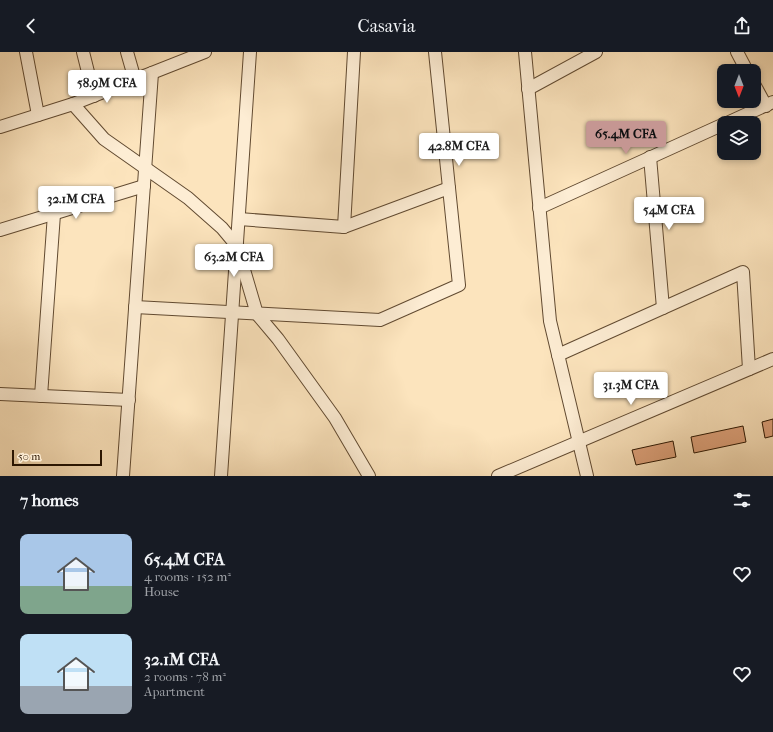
<!DOCTYPE html>
<html lang="en">
<head>
<meta charset="utf-8">
<style>
	:root { --surface:#171b24; --page:#20242c; --text:#f1f3f6; --muted:#9ea1a6; --accent:#c59692 }
	body { margin:0; font-family:"IM FELL French Canon",serif; background:var(--page); color:var(--text); height:100vh; display:flex; flex-direction:column; font-size:15px; white-space:nowrap }
	* { box-sizing:border-box; margin:0 }
	p { font-size:13px; color:var(--muted) }
	.icon { flex:none; width:22px; height:22px; fill:none; stroke:currentColor; stroke-width:2; stroke-linecap:round; stroke-linejoin:round }
	.map { position:relative; height:424px; overflow:hidden }
	.sheet { display:flex; flex-direction:column; background:var(--surface); flex:1 }
	.sheet>* { flex:none }
	.needle { width:26px; rotate:180deg }
	.tools { position:absolute; left:717px; top:12px; display:grid; gap:8px }
	.tools a { display:grid; place-items:center; width:44px; height:44px; border-radius:8px; background:var(--surface); box-shadow:0 2px 6px #0003; font-size:20px }
	.scale { position:absolute; left:12px; bottom:10px; width:90px; box-sizing:border-box; padding-left:4px; border:2px solid #2d1702; border-top:0; font-size:11px; line-height:14px; white-space:nowrap; color:#2d1702; -webkit-text-stroke:3px #fdedd4; paint-order:stroke }
	.price { position:absolute; translate:-50% -34px; padding:0 9px; border-radius:4px; background:#fff; color:#222; font-size:13px; line-height:26px; filter:drop-shadow(0 1px 2px #0008) }
	.price::after { content:''; position:absolute; left:50%; top:24px; width:12px; height:9px; margin-left:-6px; background:inherit; clip-path:polygon(0 0,100% 0,50% 100%) }
	.price.on { background:var(--accent); color:#111 }
	ul { padding:0; list-style:none }
	li { display:flex; align-items:center; gap:12px; height:100px; padding:0 20px }
	li span { display:grid; place-items:center; flex:none; width:112px; height:80px; border-radius:8px; color:#555 }
	li>.icon { margin-inline-start:auto }
	span .icon { width:48px; height:48px; fill:#fffc; stroke-width:1 }
	li b { font-size:17px }
	h2 { display:flex; justify-content:space-between; align-items:center; height:48px; padding:0 20px; font-size:17px }
	header { display:flex; justify-content:space-between; align-items:center; height:52px; padding:0 20px; background:var(--surface); font-size:18px; font-weight:600 }
	.map>svg:first-child { display:block }
	.building { fill:#dea27b; stroke:#2d1702 }
	.lines { fill:none; stroke-linecap:round; stroke-linejoin:round }
	.minor-casing { stroke:#614a31; stroke-width:14 }
	.minor { stroke:#fdedd4; stroke-width:12 }
</style>
</head>
<body>
<header><svg class="icon" aria-label="back" viewBox="0 0 24 24"><path d="M15 5l-7 7 7 7"/></svg>Casavia<svg class="icon" aria-label="share" viewBox="0 0 24 24"><path d="M12 15V3M7 8l5-5 5 5M5 13v7h14v-7"/></svg></header>
<div class="map">
<svg width="773" height="424" viewBox="0 0 773 424">
	<rect width="100%" height="100%" fill="#fce4bd"/>
	<filter id="stains"><feTurbulence type="fractalNoise" baseFrequency=".005" numOctaves="4"/><feColorMatrix values="0 0 0 0 .2 0 0 0 0 .09 0 0 0 0 .02 0 0 0 .5 -.17"/></filter>
	<radialGradient id="worn" r=".72"><stop offset=".6" stop-color="#630" stop-opacity="0"/><stop offset="1" stop-color="#630" stop-opacity=".3"/></radialGradient>
	<!-- building -->
	<g class="building">
		<polygon points="773,367 773,384 765,386 762,370"/>
		<polygon points="743,374 746,390 694,401 691,385"/>
		<polygon points="673,389 676,405 636,413 632,398"/>
	</g>
	<g class="lines">
		<!-- minor casing -->
		<g class="minor-casing">
			<g id="minor">
				<polyline points="26,0 38,63"/>
				<polyline points="83,0 94,44"/>
				<polyline points="127,0 135,28"/>
				<polyline points="525,0 550,269 587,424"/>
				<polyline points="737,0 747,19"/>
				<polyline points="754,32 766,54"/>
				<polyline points="528,37 596,0"/>
				<polyline points="73,52 104,87 188,146 222,176 237,194 257,262 278,287 335,366 369,424"/>
				<polyline points="727,71 773,50"/>
				<polyline points="0,75 73,52 205,0"/>
				<polyline points="650,105 663,256"/>
				<polyline points="539,156 724,72"/>
				<polyline points="239,167 344,175 449,136"/>
				<polyline points="344,175 354,0"/>
				<polyline points="0,178 144,134"/>
				<polyline points="135,255 380,268 459,233 435,0"/>
				<polyline points="558,303 743,220 749,317"/>
				<polyline points="0,342 129,348"/>
				<polyline points="41,344 54,162"/>
				<polyline points="123,424 152,21"/>
				<polyline points="221,424 250,0"/>
				<polyline points="498,424 773,307"/>
			</g>
		</g>
		<!-- minor -->
		<use href="#minor" class="minor"/>
	</g>
	<rect width="100%" height="100%" filter="url(#stains)"/>
	<rect width="100%" height="100%" fill="url(#worn)"/>
</svg>
<div class="tools">
<a><svg class="needle" viewBox="-14 -14 28 28"><path d="M0-13l5 13h-10z" fill="#e53935"/><path d="M0 13l5-13h-10z" fill="#9ea1a6"/></svg></a>
<a><svg class="icon" aria-label="layers" viewBox="0 0 24 24"><path d="M12 4l9 5-9 5-9-5zM3 14l9 5 9-5"/></svg></a>
</div>
<div class="scale">50 m</div>
<b class="price" style="left:107px;top:52px">58.9M CFA</b>
<b class="price on" style="left:626px;top:103px">65.4M CFA</b>
<b class="price" style="left:459px;top:115px">42.8M CFA</b>
<b class="price" style="left:76px;top:168px">32.1M CFA</b>
<b class="price" style="left:669px;top:179px">54M CFA</b>
<b class="price" style="left:234px;top:226px">63.2M CFA</b>
<b class="price" style="left:631px;top:354px">31.3M CFA</b>
</div>
<section class="sheet">
<h2>7 homes<svg class="icon" aria-label="filters" viewBox="0 0 24 24"><path d="M4 7h16M4 17h16"/><circle cx="9" cy="7" r="2"/><circle cx="15" cy="17" r="2"/></svg></h2>
<ul>
<li><span style="background:linear-gradient(#a9c7e8 65%,#7fa58c 0)"><svg class="icon" aria-label="home" viewBox="0 0 24 24"><path d="M3 11l9-7 9 7M6 9v11h12V9"/></svg></span><div><b>65.4M CFA</b><p>4 rooms · 152 m²</p><p>House</p></div><svg class="icon" aria-label="heart" viewBox="0 0 24 24"><path d="M12 20l-8-8c-3-5 5-10 8-4 3-6 11-1 8 4z"/></svg></li>
<li><span style="background:linear-gradient(#bfe0f5 65%,#9aa5b1 0)"><svg class="icon" aria-label="home" viewBox="0 0 24 24"><path d="M3 11l9-7 9 7M6 9v11h12V9"/></svg></span><div><b>32.1M CFA</b><p>2 rooms · 78 m²</p><p>Apartment</p></div><svg class="icon" aria-label="heart" viewBox="0 0 24 24"><path d="M12 20l-8-8c-3-5 5-10 8-4 3-6 11-1 8 4z"/></svg></li>
</ul>
</section>
</body>
</html>
